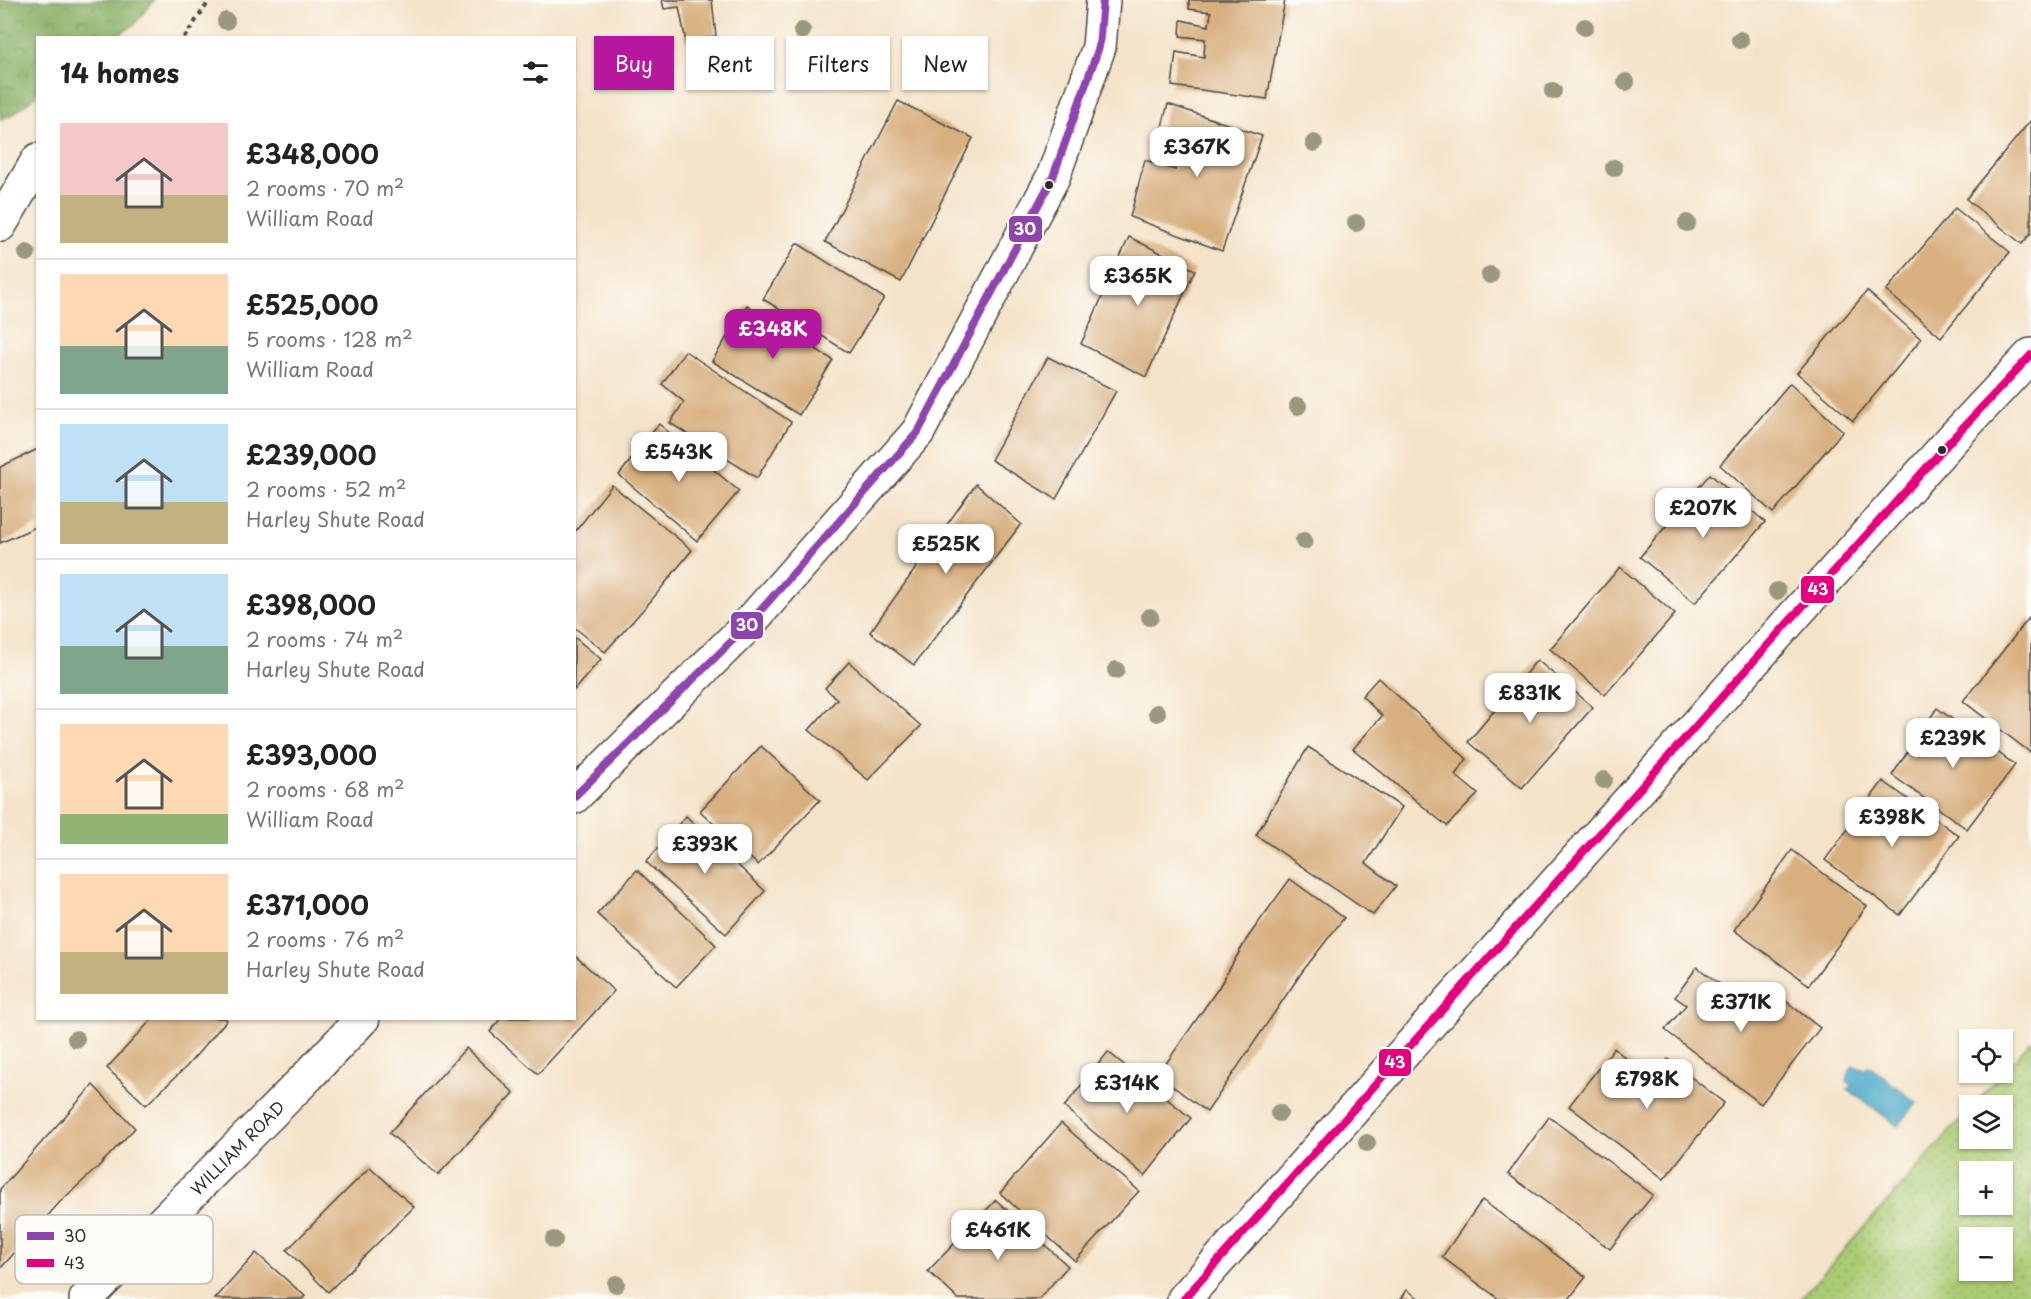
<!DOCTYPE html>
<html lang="en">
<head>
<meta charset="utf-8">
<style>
	:root { --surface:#fff; --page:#f2f2f2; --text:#222; --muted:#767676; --line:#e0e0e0; --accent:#b5179e }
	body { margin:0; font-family:"Playpen Sans",sans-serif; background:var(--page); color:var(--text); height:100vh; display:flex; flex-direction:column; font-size:22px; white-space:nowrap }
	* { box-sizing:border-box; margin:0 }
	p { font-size:20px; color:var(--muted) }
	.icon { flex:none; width:33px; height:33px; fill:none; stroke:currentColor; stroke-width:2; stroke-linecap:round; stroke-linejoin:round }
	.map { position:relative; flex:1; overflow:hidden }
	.panel { position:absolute; left:36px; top:36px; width:540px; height:984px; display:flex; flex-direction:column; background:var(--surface); border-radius:0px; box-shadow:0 2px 4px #0004 }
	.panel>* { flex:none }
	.banner { position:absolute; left:594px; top:36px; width:570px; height:54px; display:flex; gap:12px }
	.controls { position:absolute; left:1959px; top:1029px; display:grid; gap:12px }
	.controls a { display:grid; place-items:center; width:54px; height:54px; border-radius:0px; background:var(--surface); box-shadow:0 2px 4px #0004; font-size:30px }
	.price { position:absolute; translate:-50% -51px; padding:0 14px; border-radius:12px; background:#fff; color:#222; font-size:20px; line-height:39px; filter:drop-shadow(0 2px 3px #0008) }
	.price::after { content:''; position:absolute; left:50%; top:36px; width:18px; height:14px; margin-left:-9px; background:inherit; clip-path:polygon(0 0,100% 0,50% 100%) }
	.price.active { background:var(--accent); color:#fff }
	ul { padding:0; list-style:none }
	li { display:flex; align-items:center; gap:18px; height:150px; padding:0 24px }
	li+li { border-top:2px solid var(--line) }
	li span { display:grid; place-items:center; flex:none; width:168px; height:120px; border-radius:0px; color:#555 }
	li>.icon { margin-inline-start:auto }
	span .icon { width:72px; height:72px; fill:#fffc; stroke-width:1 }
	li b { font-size:26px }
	h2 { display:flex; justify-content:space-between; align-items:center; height:72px; padding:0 24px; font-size:26px }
	.chip { padding:0 21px; border-radius:0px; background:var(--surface); box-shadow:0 2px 4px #0004; font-size:21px; line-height:54px }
	.chip.active { background:var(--accent); color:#fff }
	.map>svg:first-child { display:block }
	.forest { fill:url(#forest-crowns); stroke:#5a6d48; stroke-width:1.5 }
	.park { fill:url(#park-dots); stroke:#6b7b4f; stroke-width:1.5; fill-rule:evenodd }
	.water { fill:#48a8c7; stroke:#3a6a79; stroke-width:1.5 }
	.building { fill:#d8b080 }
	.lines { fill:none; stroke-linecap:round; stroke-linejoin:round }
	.minor-casing { stroke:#494743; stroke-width:36 }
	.major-casing { stroke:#494743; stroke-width:36 }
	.path { stroke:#494743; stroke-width:4; stroke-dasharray:4.5 4.5; stroke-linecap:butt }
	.minor { stroke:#fff; stroke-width:33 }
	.major { stroke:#fff; stroke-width:33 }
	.bus-1-casing { stroke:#fdfcf7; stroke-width:12 }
	.bus-2-casing { stroke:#fdfcf7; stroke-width:12 }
	.bus-1 { stroke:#8e44ad; stroke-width:8 }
	.bus-2 { stroke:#e5007d; stroke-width:8 }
	.tree { fill:#9a987e }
	.bus-dot { fill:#2b2b2b; stroke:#fdfcf7; stroke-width:2 }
	.labels { text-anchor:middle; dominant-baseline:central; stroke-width:6; stroke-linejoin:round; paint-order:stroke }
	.street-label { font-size:16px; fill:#2b2b2b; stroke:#fdfcf7 }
	.key { fill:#fdfcf7; stroke:#bebdba; stroke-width:1.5 }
	.key-label { font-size:16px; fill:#2b2b2b }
	.line-badge { stroke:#fdfcf7; stroke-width:2 }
	.badge-label { font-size:16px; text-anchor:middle; font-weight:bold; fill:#fff }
</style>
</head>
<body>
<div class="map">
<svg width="2031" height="1299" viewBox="0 0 2031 1299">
	<defs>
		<pattern id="forest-crowns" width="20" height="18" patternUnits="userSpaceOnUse" patternTransform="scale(1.5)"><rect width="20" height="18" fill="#88af65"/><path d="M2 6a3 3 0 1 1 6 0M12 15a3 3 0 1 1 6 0" fill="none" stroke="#6f8f53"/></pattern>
		<pattern id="park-dots" width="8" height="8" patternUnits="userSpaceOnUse" patternTransform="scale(1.5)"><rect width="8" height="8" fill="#abcb73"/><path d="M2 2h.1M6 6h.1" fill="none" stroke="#93ae64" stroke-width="1.8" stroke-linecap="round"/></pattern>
	</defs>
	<rect width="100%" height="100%" fill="#fdfcf7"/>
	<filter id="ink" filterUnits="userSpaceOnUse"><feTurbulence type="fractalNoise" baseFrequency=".0167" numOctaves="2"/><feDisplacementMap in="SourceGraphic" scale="12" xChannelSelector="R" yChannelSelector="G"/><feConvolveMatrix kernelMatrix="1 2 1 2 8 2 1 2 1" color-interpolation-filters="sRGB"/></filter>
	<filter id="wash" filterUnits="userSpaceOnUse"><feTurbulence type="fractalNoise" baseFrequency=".008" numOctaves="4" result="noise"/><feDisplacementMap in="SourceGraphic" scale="24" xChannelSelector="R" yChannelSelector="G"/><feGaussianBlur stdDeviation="1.35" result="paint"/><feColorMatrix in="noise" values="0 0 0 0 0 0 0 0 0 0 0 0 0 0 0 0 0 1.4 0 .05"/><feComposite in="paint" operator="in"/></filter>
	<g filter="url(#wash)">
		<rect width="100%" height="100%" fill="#f4e3c9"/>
		<!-- forest -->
		<polygon class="forest" points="0,0 154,0 135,24 116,37 38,38 37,95 12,115 0,119"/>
		<!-- park -->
		<path class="park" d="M2031,1041V1299H1800L1969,1110L1970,1138H2002V1106L1973,1105ZM1970,1172H2002V1204H1970ZM1970,1238H2002V1270H1970Z"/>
		<!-- water -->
		<path class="water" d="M1853,1066L1865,1070L1869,1066L1917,1103L1898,1126L1848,1089L1853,1085L1847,1081C1846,1075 1848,1071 1853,1066Z"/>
		<g id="blocks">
			<!-- building -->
			<g class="building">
				<polygon points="662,0 712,0 716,36 686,42 679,7 664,9"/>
				<polygon points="1189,0 1285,0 1267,99 1172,86 1176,52 1204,57 1205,39 1180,36 1181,20 1209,26 1211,12 1189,9"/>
				<polygon points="898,101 973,138 901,282 825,242"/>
				<polygon points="1168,104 1262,136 1222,251 1130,217 1145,160 1175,170 1180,153 1157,145"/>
				<polygon points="2031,120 2031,233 2022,244 1966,199"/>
				<polygon points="1955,208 2010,252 1941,337 1886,291"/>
				<polygon points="1129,237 1195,270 1146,377 1081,344"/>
				<polygon points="797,243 884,298 849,353 763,299"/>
				<polygon points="1867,291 1921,339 1853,421 1797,373"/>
				<polygon points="747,305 833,360 799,415 712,361"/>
				<polygon points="685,351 791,422 757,478 670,423 684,402 662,384"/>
				<polygon points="1048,357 1116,391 1056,499 991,460"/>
				<polygon points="1790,383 1843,431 1773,513 1720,465"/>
				<polygon points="659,424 739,491 697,541 619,475"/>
				<polygon points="38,449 38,526 0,543 0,467"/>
				<polygon points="1710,474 1765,522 1695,603 1640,557"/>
				<polygon points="976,484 1021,524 914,665 870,632"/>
				<polygon points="612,485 692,550 650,602 605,652 574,627 574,533"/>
				<polygon points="1620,567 1675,614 1605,695 1550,649"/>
				<polygon points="2029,618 2031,619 2031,753 1963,701"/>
				<polygon points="574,637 601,659 574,690"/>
				<polygon points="1537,660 1593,707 1522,788 1468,742"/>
				<polygon points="849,662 921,726 868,780 809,730 837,699 825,688"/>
				<polygon points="1378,678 1467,759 1455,775 1478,794 1447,826 1353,749 1382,716 1362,696"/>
				<polygon points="1937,708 2015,765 1967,829 1892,775"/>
				<polygon points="761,746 820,800 758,865 700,811"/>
				<polygon points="1308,747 1402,807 1366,863 1396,886 1373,915 1256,835"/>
				<polygon points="1883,781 1959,836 1900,915 1825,860"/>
				<polygon points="686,816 765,891 726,934 646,862"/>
				<polygon points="1792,850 1867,906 1809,985 1734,930"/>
				<polygon points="637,870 716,945 676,987 597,914"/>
				<polygon points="1290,879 1344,918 1302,972 1207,1112 1158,1075 1219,987 1248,937"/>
				<polygon points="574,955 614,991 538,1074 490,1032 501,1018 574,1018"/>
				<polygon points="1697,967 1749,1006 1764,984 1820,1028 1761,1104 1665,1030 1686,1005 1675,997"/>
				<polygon points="153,1018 225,1018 227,1020 186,1067 146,1105 107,1068"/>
				<polygon points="466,1048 514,1093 438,1175 389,1133"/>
				<polygon points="1614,1048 1653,1082 1668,1059 1724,1103 1664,1179 1569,1106"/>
				<polygon points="1108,1052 1191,1118 1145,1176 1064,1107"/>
				<polygon points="93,1085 135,1128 97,1168 60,1202 0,1269 0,1189"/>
				<polygon points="1549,1117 1653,1195 1610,1249 1508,1174"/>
				<polygon points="1061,1123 1139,1191 1075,1261 1000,1193"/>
				<polygon points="370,1167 414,1207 328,1292 287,1250"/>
				<polygon points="996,1200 1068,1266 1039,1299 958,1299 928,1271"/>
				<polygon points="1482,1200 1586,1277 1569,1299 1499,1299 1442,1257"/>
				<polygon points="256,1253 305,1296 302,1299 215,1299"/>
				<polygon points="1407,1290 1420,1299 1401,1299"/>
			</g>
		</g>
	</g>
	<g filter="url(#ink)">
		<use href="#blocks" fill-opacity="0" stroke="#494743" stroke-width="1.5"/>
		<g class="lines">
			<!-- minor casing -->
			<g class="minor-casing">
				<g id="minor">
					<polyline points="0,225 38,160"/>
					<polyline points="574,797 745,628 918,432 1053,177 1099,47 1103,0"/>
					<path id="s1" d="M86,1299L308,1076L363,1018"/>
				</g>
			</g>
			<!-- major casing -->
			<g class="major-casing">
				<polyline id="major" points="1184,1299 1953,438 2031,355"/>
			</g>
			<!-- path -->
			<polyline class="path" points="184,38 210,0"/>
			<!-- minor -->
			<use href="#minor" class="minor"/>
			<!-- major -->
			<use href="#major" class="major"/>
			<!-- bus-1 casing -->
			<g class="bus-1-casing">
				<polyline id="bus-1" points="574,797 745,628 918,432 1053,177 1099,47 1103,0"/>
			</g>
			<!-- bus-2 casing -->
			<g class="bus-2-casing">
				<polyline id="bus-2" points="1184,1299 1953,438 2031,355"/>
			</g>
			<!-- bus-1 -->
			<use href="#bus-1" class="bus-1"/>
			<!-- bus-2 -->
			<use href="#bus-2" class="bus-2"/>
		</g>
		<!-- trees -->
		<g class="tree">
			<circle cx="226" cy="21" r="9"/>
			<circle cx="1585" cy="27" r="9"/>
			<circle cx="802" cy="31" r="9"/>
			<circle cx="1740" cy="40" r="9"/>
			<circle cx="1626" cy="82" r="9"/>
			<circle cx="1553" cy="91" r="9"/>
			<circle cx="1314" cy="143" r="9"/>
			<circle cx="1614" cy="168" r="9"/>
			<circle cx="1356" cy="223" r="9"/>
			<circle cx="1687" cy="223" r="9"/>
			<circle cx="27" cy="253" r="9"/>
			<circle cx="1490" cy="275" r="9"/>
			<circle cx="1298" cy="406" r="9"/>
			<circle cx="1304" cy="541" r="9"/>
			<circle cx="1777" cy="591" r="9"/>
			<circle cx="1150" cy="617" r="9"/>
			<circle cx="1116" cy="670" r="9"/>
			<circle cx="1157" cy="713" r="9"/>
			<circle cx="1604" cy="780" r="9"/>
			<circle cx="76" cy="1039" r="9"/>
			<circle cx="1279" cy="1113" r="9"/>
			<circle cx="1367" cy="1143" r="9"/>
			<circle cx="554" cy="1240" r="9"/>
			<circle cx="616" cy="1284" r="9"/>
		</g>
	</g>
	<!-- markers -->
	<g class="bus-dot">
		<circle cx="1049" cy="185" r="5"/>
		<circle cx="1942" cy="450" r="5"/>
	</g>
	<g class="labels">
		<!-- street labels -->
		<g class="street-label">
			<text stroke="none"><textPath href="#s1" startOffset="214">WILLIAM ROAD</textPath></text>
		</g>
	</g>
	<!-- legend -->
	<rect x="15" y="1215" width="198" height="69" rx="9" class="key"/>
	<rect x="27" y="1232" width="27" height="8" fill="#8e44ad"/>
	<rect x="27" y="1259" width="27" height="8" fill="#e5007d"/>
	<g class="key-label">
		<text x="64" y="1242">30</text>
		<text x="64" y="1269">43</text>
	</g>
	<g class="line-badge">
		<rect x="1008" y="215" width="35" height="28" rx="6" fill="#8e44ad"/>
		<rect x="1800" y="575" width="35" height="29" rx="6" fill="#e5007d"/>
		<rect x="730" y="611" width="34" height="29" rx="6" fill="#8e44ad"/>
		<rect x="1378" y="1048" width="34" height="29" rx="6" fill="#e5007d"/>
	</g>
	<g class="badge-label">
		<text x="1025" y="235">30</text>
		<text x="1818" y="595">43</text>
		<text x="747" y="631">30</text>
		<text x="1395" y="1068">43</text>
	</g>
</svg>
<div class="controls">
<a><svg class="icon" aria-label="locate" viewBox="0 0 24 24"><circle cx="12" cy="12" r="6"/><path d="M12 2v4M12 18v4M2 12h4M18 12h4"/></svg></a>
<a><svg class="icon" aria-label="layers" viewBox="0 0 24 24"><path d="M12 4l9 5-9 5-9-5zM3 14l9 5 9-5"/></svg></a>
<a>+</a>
<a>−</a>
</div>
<b class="price" style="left:1197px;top:178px">£367K</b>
<b class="price" style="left:1138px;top:307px">£365K</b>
<b class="price active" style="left:773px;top:360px">£348K</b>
<b class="price" style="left:679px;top:483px">£543K</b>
<b class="price" style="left:1703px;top:539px">£207K</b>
<b class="price" style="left:946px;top:575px">£525K</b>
<b class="price" style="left:1530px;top:724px">£831K</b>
<b class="price" style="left:1953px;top:769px">£239K</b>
<b class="price" style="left:1892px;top:848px">£398K</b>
<b class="price" style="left:705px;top:875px">£393K</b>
<b class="price" style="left:1741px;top:1033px">£371K</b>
<b class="price" style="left:1647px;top:1110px">£798K</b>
<b class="price" style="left:1127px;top:1114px">£314K</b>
<b class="price" style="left:998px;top:1261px">£461K</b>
<div class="banner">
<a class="chip active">Buy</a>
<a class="chip">Rent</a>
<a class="chip">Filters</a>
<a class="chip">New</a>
</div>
<section class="panel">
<h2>14 homes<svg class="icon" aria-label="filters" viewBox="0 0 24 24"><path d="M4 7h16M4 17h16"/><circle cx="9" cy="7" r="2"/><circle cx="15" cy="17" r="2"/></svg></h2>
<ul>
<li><span style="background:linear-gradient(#f6c9c9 60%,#c2b280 0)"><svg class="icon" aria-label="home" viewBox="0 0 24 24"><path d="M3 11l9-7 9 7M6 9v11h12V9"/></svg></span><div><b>£348,000</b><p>2 rooms · 70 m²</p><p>William Road</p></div></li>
<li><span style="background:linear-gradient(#ffd9b3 60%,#7fa58c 0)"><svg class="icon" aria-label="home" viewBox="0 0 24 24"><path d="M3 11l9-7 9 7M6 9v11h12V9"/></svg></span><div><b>£525,000</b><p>5 rooms · 128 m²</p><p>William Road</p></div></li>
<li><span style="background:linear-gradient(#bfe0f5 65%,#c2b280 0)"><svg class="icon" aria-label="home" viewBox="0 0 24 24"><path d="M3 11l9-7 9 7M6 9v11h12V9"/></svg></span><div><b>£239,000</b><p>2 rooms · 52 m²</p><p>Harley Shute Road</p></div></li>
<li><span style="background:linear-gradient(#bfe0f5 60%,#7fa58c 0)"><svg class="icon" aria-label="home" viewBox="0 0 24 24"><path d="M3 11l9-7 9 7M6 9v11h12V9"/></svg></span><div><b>£398,000</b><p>2 rooms · 74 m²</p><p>Harley Shute Road</p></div></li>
<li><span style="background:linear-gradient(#ffd9b3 75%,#8fb573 0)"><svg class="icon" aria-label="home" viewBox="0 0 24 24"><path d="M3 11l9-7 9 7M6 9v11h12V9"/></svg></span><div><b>£393,000</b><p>2 rooms · 68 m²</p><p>William Road</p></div></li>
<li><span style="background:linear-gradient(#ffd9b3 65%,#c2b280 0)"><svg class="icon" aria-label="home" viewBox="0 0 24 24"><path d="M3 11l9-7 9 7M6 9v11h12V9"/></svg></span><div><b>£371,000</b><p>2 rooms · 76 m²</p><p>Harley Shute Road</p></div></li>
</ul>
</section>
</div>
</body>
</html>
